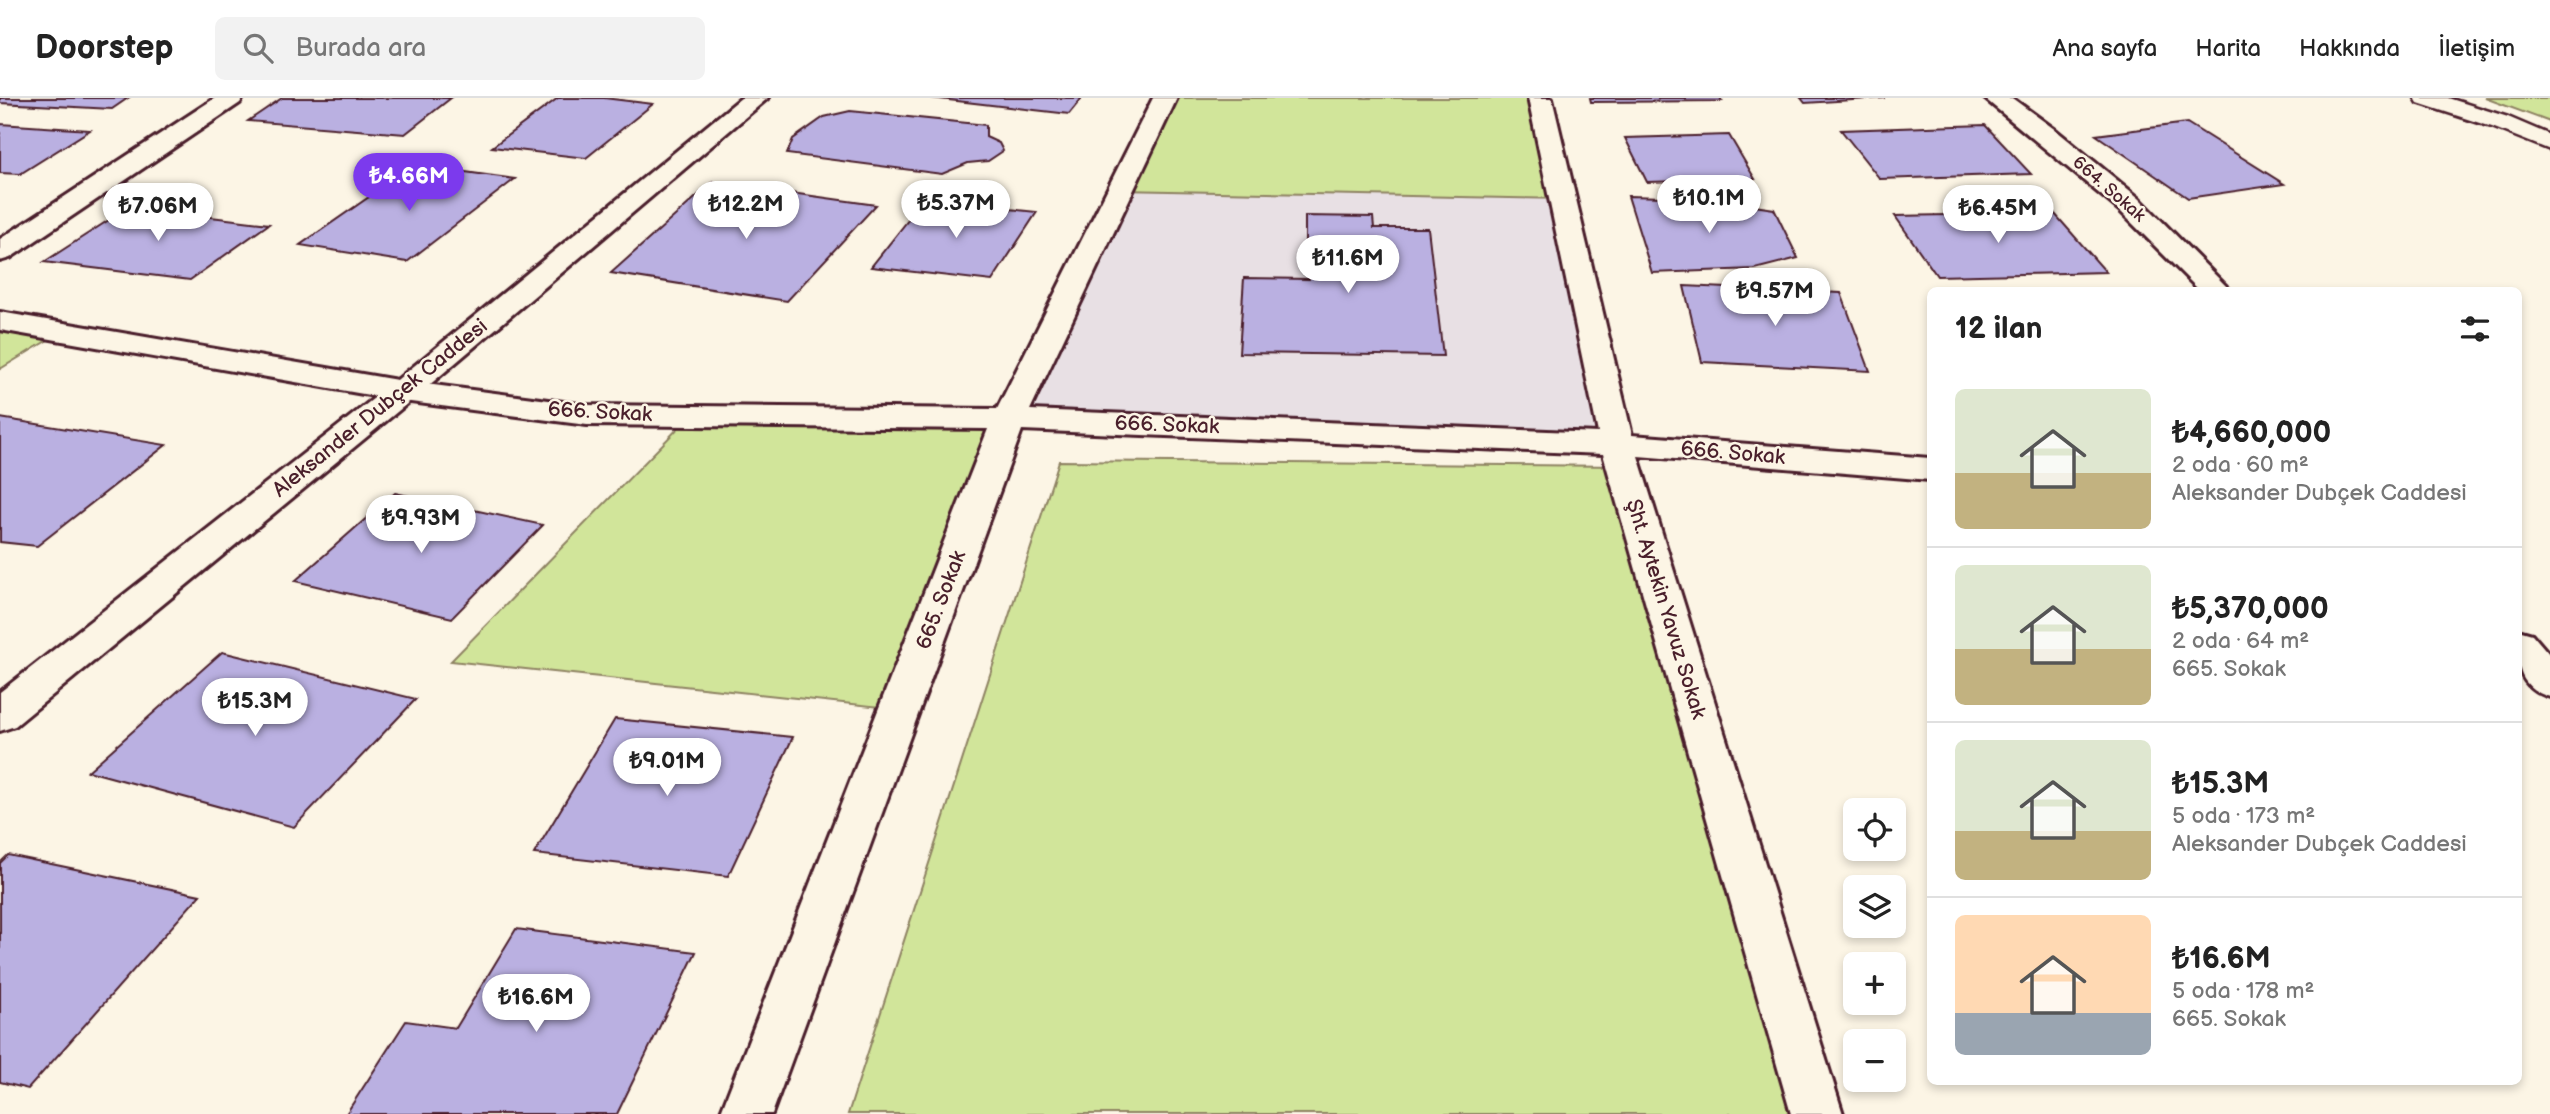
<!DOCTYPE html>
<html lang="tr">
<head>
<meta charset="utf-8">
<style>
	:root { --surface:#fff; --page:#f2f2f2; --text:#222; --muted:#767676; --line:#e0e0e0; --accent:#7c3aed }
	body { margin:0; font-family:"Balsamiq Sans",sans-serif; background:var(--page); color:var(--text); height:100vh; display:flex; flex-direction:column; font-size:26px; white-space:nowrap }
	* { box-sizing:border-box; margin:0 }
	p { font-size:23px; color:var(--muted) }
	.icon { flex:none; width:38px; height:38px; fill:none; stroke:currentColor; stroke-width:2; stroke-linecap:round; stroke-linejoin:round }
	.map { position:relative; flex:1; overflow:hidden }
	.details { position:absolute; left:1927px; top:189px; width:595px; height:798px; display:flex; flex-direction:column; background:var(--surface); border-radius:10px; box-shadow:0 4px 10px #0003 }
	.details>* { flex:none }
	.buttons { position:absolute; left:1843px; top:700px; display:grid; gap:14px }
	.buttons a { display:grid; place-items:center; width:63px; height:63px; border-radius:10px; background:var(--surface); box-shadow:0 4px 10px #0003; font-size:35px }
	.price { position:absolute; translate:-50% -60px; padding:0 16px; border-radius:24px; background:#fff; color:#222; font-size:23px; line-height:46px; filter:drop-shadow(0 2px 4px #0008) }
	.price::after { content:''; position:absolute; left:50%; top:42px; width:21px; height:16px; margin-left:-10px; background:inherit; clip-path:polygon(0 0,100% 0,50% 100%) }
	.price.selected { background:var(--accent); color:#fff }
	ul { padding:0; list-style:none }
	li { display:flex; align-items:center; gap:21px; height:175px; padding:0 28px }
	li+li { border-top:2px solid var(--line) }
	li span { display:grid; place-items:center; flex:none; width:196px; height:140px; border-radius:10px; color:#555 }
	li>.icon { margin-inline-start:auto }
	span .icon { width:84px; height:84px; fill:#fffc; stroke-width:1 }
	li b { font-size:30px }
	h2 { display:flex; justify-content:space-between; align-items:center; height:84px; padding:0 28px; font-size:30px }
	header { display:flex; align-items:center; gap:42px; box-sizing:border-box; height:98px; padding:0 35px; background:var(--surface); border-bottom:2px solid var(--line) }
	header strong { font-size:33px }
	nav { display:flex; gap:38px; margin-inline-start:auto; font-size:24px }
	.search { width:490px; height:63px; background:var(--page); display:flex; align-items:center; gap:18px; box-sizing:border-box; padding:0 24px; border-radius:10px; color:var(--muted); font-size:26px }
	.map>svg:first-child { display:block }
	.built { fill:#e8e0e4 }
	.green { fill:#d1e59a; stroke:#8e8262; stroke-width:2 }
	.building { fill:#bab0e1; stroke:#4a1f2b; stroke-width:2 }
	.lines { fill:none; stroke-linecap:round; stroke-linejoin:round }
	.lane-casing { stroke:#4a1f2b; stroke-width:5 }
	.street-casing { stroke:#4a1f2b; stroke-width:6 }
	.secondary-casing { stroke:#4a1f2b; stroke-width:6 }
	.lane { fill:#fcf5e5; fill-rule:evenodd }
	.street { fill:#fcf5e5; fill-rule:evenodd }
	.secondary { fill:#fcf5e5; fill-rule:evenodd }
	.labels { text-anchor:middle; dominant-baseline:central; stroke-width:5; stroke-linejoin:round; paint-order:stroke }
	.far-street-label { font-size:18px; fill:#4a1f2b; stroke:#fcf5e5 }
	.street-label { font-size:21px; fill:#4a1f2b; stroke:#fcf5e5 }
</style>
</head>
<body>
<header>
<strong>Doorstep</strong>
<div class="search"><svg class="icon" aria-label="search" viewBox="0 0 24 24"><circle cx="10" cy="10" r="6"/><path d="M15 15l6 6"/></svg>Burada ara</div>
<nav><a>Ana sayfa</a><a>Harita</a><a>Hakkında</a><a>İletişim</a></nav>
</header>
<div class="map">
<svg width="2550" height="1016" viewBox="0 0 2550 1016">
	<rect width="100%" height="100%" fill="#fcf5e5"/>
	<filter id="ink" filterUnits="userSpaceOnUse"><feTurbulence type="fractalNoise" baseFrequency=".0143" numOctaves="2"/><feDisplacementMap in="SourceGraphic" scale="14" xChannelSelector="R" yChannelSelector="G"/><feConvolveMatrix kernelMatrix="1 2 1 2 8 2 1 2 1" color-interpolation-filters="sRGB"/></filter>
	<g filter="url(#ink)">
		<!-- built -->
		<polygon class="built" points="1120,92 1563,101 1617,346 1009,321"/>
		<!-- green -->
		<g class="green">
			<polygon points="1165,0 1540,0 1563,101 1120,92"/>
			<polygon points="2485,0 2550,0 2550,24"/>
			<polygon points="0,223 61,234 0,271"/>
			<polygon points="690,318 1009,321 899,611 451,563"/>
			<polygon points="1059,363 1624,368 1821,1016 848,1016"/>
		</g>
		<!-- building -->
		<g class="building">
			<polygon points="0,0 128,0 112,11 0,5"/>
			<polygon points="282,0 451,0 405,36 248,23"/>
			<polygon points="558,0 604,0 653,6 586,60 492,49"/>
			<polygon points="931,0 1082,0 1069,16"/>
			<polygon points="1590,0 1720,0 1722,3 1591,4"/>
			<polygon points="1801,0 1885,0 1805,5"/>
			<polygon points="850,13 986,27 986,39 999,45 1003,53 988,63 968,65 942,76 787,56 793,41 824,19"/>
			<polygon points="2187,25 2284,86 2188,100 2096,37"/>
			<polygon points="0,26 90,32 20,76 0,75"/>
			<polygon points="1985,27 2031,76 1880,81 1841,32"/>
			<polygon points="1729,37 1755,81 1647,84 1625,40"/>
			<polygon points="415,67 515,81 407,164 300,147"/>
			<polygon points="713,84 876,107 787,203 611,175"/>
			<polygon points="1628,98 1701,100 1774,111 1798,160 1755,171 1652,175"/>
			<polygon points="924,102 1037,114 992,183 871,169"/>
			<polygon points="129,109 269,126 190,182 44,164"/>
			<polygon points="2054,115 2106,174 1937,178 1895,118"/>
			<polygon points="1305,118 1373,119 1374,130 1428,130 1443,258 1239,255 1244,180 1309,181 1309,173 1305,173"/>
			<polygon points="1684,188 1841,195 1870,273 1702,264"/>
			<polygon points="0,320 166,347 37,448 0,444"/>
			<polygon points="395,395 543,427 452,520 295,483"/>
			<polygon points="222,554 416,601 294,729 88,673"/>
			<polygon points="615,621 793,639 728,778 534,756"/>
			<polygon points="8,757 200,797 28,991 0,984 0,765"/>
			<polygon points="516,831 696,854 617,1016 346,1016 406,923 456,930"/>
		</g>
		<g class="lines">
			<!-- lane casing -->
			<g class="lane-casing">
				<polygon id="lane" points="2415,0 2448,0 2508,19 2550,37 2550,52 2492,29 2418,5"/>
			</g>
			<!-- street casing -->
			<g class="street-casing">
				<g id="street">
					<polygon points="215,0 243,0 240,5 10,160 0,163 0,141"/>
					<polygon points="1153,0 1177,0 1030,312 1598,335 1528,0 1552,0 1632,337 1930,360 1930,382 1638,358 1843,1016 1791,1016 1603,356 1022,332 772,1016 720,1016 988,331 587,327 403,303 0,232 0,214 403,283 587,307 997,311"/>
					<polygon points="1984,0 2012,0 2057,33 2139,100 2230,192 2199,192 2119,112"/>
					<path d="M2518,532L2532,536L2550,557V599C2514,588 2518,563 2518,532Z"/>
				</g>
			</g>
			<!-- secondary casing -->
			<g class="secondary-casing">
				<polygon id="secondary" points="741,0 768,0 414,300 15,628 0,633 0,594 392,286"/>
			</g>
			<!-- lane -->
			<use href="#lane" class="lane"/>
			<!-- street -->
			<use href="#street" class="street"/>
			<!-- secondary -->
			<use href="#secondary" class="secondary"/>
		</g>
	</g>
	<g class="labels">
		<!-- far-street labels -->
		<g class="far-street-label">
			<text transform="translate(2109 91) rotate(41)">664. Sokak</text>
		</g>
		<!-- street labels -->
		<g class="street-label">
			<text transform="translate(380 310) rotate(-39)">Aleksander Dubçek Caddesi</text>
			<text transform="translate(600 314) rotate(3)">666. Sokak</text>
			<text transform="translate(1167 327) rotate(2)">666. Sokak</text>
			<text transform="translate(1733 355) rotate(5)">666. Sokak</text>
			<text transform="translate(941 502) rotate(-69)">665. Sokak</text>
			<text transform="translate(1666 511) rotate(73)">Şht. Aytekin Yavuz Sokak</text>
		</g>
	</g>
</svg>
<div class="buttons">
<a><svg class="icon" aria-label="locate" viewBox="0 0 24 24"><circle cx="12" cy="12" r="6"/><path d="M12 2v4M12 18v4M2 12h4M18 12h4"/></svg></a>
<a><svg class="icon" aria-label="layers" viewBox="0 0 24 24"><path d="M12 4l9 5-9 5-9-5zM3 14l9 5 9-5"/></svg></a>
<a>+</a>
<a>−</a>
</div>
<b class="price selected" style="left:409px;top:115px">₺4.66M</b>
<b class="price" style="left:1709px;top:137px">₺10.1M</b>
<b class="price" style="left:956px;top:142px">₺5.37M</b>
<b class="price" style="left:746px;top:143px">₺12.2M</b>
<b class="price" style="left:158px;top:145px">₺7.06M</b>
<b class="price" style="left:1998px;top:147px">₺6.45M</b>
<b class="price" style="left:1348px;top:197px">₺11.6M</b>
<b class="price" style="left:1775px;top:230px">₺9.57M</b>
<b class="price" style="left:421px;top:457px">₺9.93M</b>
<b class="price" style="left:255px;top:640px">₺15.3M</b>
<b class="price" style="left:667px;top:700px">₺9.01M</b>
<b class="price" style="left:536px;top:936px">₺16.6M</b>
<section class="details">
<h2>12 ilan<svg class="icon" aria-label="filters" viewBox="0 0 24 24"><path d="M4 7h16M4 17h16"/><circle cx="9" cy="7" r="2"/><circle cx="15" cy="17" r="2"/></svg></h2>
<ul>
<li><span style="background:linear-gradient(#dfe7d0 60%,#c2b280 0)"><svg class="icon" aria-label="home" viewBox="0 0 24 24"><path d="M3 11l9-7 9 7M6 9v11h12V9"/></svg></span><div><b>₺4,660,000</b><p>2 oda · 60 m²</p><p>Aleksander Dubçek Caddesi</p></div></li>
<li><span style="background:linear-gradient(#dfe7d0 60%,#c2b280 0)"><svg class="icon" aria-label="home" viewBox="0 0 24 24"><path d="M3 11l9-7 9 7M6 9v11h12V9"/></svg></span><div><b>₺5,370,000</b><p>2 oda · 64 m²</p><p>665. Sokak</p></div></li>
<li><span style="background:linear-gradient(#dfe7d0 65%,#c2b280 0)"><svg class="icon" aria-label="home" viewBox="0 0 24 24"><path d="M3 11l9-7 9 7M6 9v11h12V9"/></svg></span><div><b>₺15.3M</b><p>5 oda · 173 m²</p><p>Aleksander Dubçek Caddesi</p></div></li>
<li><span style="background:linear-gradient(#ffd9b3 70%,#9aa5b1 0)"><svg class="icon" aria-label="home" viewBox="0 0 24 24"><path d="M3 11l9-7 9 7M6 9v11h12V9"/></svg></span><div><b>₺16.6M</b><p>5 oda · 178 m²</p><p>665. Sokak</p></div></li>
</ul>
</section>
</div>
</body>
</html>
